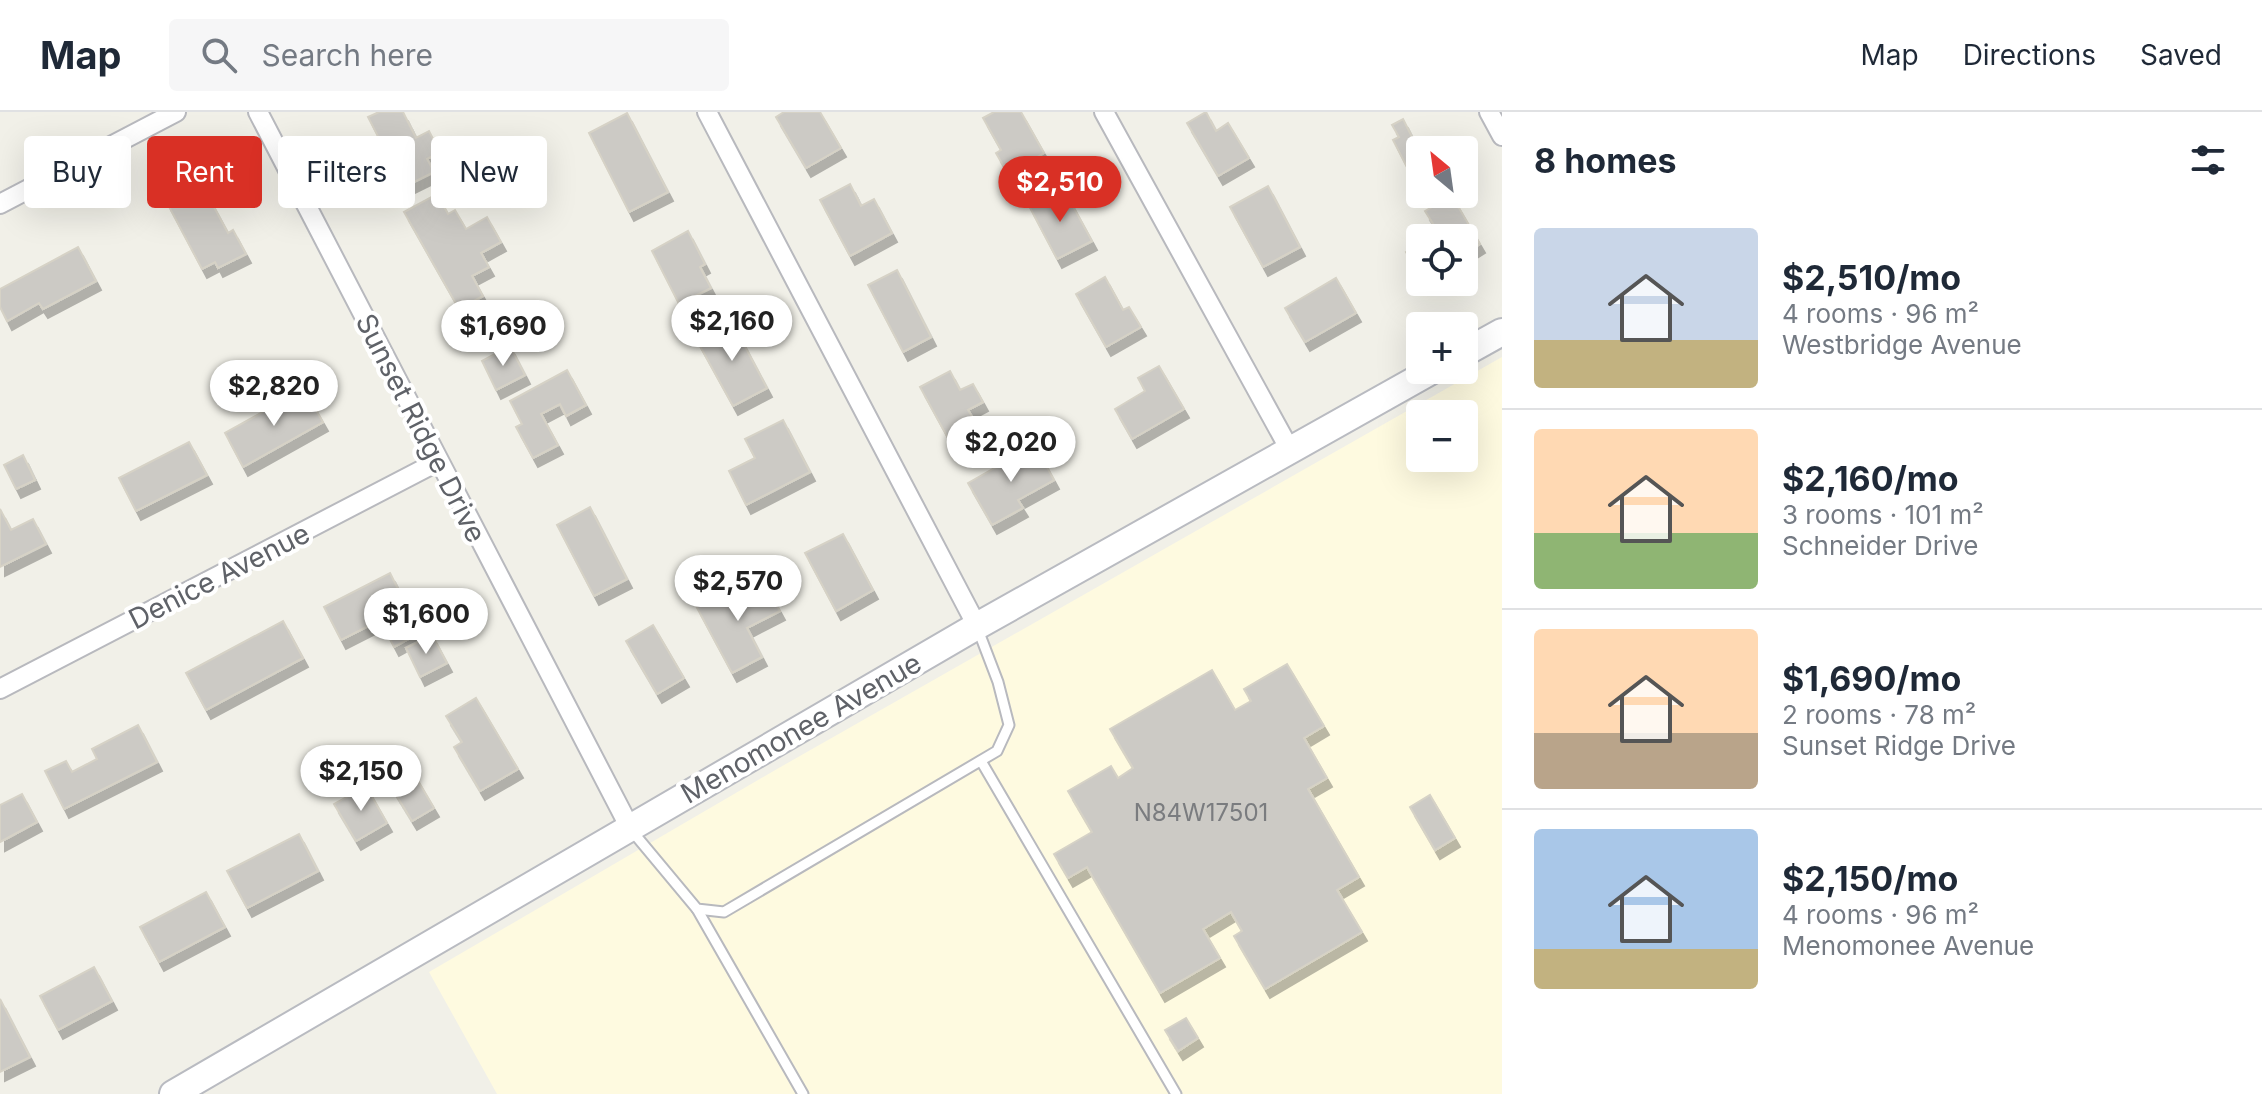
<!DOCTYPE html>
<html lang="en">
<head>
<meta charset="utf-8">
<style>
	:root { --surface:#fff; --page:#f6f6f7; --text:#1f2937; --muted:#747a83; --line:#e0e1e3; --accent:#d93025 }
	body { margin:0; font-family:Inter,sans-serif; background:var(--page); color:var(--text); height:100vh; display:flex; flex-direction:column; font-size:30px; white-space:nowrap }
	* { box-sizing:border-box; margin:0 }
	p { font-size:26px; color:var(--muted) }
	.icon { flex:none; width:44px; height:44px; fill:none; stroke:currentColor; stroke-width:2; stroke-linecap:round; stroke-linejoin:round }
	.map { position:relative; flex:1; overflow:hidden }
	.side { display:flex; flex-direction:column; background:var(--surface); width:760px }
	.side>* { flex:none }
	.hud { position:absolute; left:24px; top:24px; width:760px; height:72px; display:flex; gap:16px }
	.needle { width:52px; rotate:331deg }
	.controls { position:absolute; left:1406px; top:24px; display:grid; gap:16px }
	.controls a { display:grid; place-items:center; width:72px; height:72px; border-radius:8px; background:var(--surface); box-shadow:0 8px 32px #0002; font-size:40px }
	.price { position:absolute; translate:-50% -68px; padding:0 18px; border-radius:28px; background:#fff; color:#222; font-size:26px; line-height:52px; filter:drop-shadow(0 2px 4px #0008) }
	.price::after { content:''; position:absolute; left:50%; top:48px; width:24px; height:18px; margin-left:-12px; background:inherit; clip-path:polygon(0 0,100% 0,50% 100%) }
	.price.on { background:var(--accent); color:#fff }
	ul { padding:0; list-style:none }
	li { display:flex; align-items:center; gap:24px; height:200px; padding:0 32px }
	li+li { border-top:2px solid var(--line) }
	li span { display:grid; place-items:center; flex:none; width:224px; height:160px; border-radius:8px; color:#555 }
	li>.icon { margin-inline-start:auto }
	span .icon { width:96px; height:96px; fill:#fffc; stroke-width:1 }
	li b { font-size:34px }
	h2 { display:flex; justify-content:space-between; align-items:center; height:96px; padding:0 32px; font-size:34px }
	.chip { padding:0 28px; border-radius:8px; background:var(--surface); box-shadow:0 8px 32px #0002; font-size:28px; line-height:72px }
	.chip.on { background:var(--accent); color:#fff }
	header { display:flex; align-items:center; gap:48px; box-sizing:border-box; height:112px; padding:0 40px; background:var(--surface); border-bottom:2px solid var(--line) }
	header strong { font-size:38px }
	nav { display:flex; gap:44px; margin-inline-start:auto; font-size:28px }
	.search { width:560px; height:72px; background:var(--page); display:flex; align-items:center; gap:20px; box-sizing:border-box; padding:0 28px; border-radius:8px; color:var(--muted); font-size:30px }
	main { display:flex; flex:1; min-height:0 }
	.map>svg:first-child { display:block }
	.commercial { fill:#fefae0; fill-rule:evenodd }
	.building { fill:#cccac5; stroke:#d6d2c6; stroke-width:2; filter:url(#shadow) }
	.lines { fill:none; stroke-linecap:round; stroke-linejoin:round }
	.lane-casing { stroke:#b8b9be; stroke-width:13 }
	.street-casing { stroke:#b8b9be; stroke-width:22 }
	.secondary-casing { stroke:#b9bbc1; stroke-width:30 }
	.lane { stroke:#fff; stroke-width:9 }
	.street { stroke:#fff; stroke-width:18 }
	.secondary { stroke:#fff; stroke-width:26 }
	.labels { text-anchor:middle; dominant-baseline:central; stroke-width:8; stroke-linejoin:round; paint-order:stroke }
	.number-label { font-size:24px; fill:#7a7c7f }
	.street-label { font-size:28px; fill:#5f6268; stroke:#fff }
</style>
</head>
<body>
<header>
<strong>Map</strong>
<div class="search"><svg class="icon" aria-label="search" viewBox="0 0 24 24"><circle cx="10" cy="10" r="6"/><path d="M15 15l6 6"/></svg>Search here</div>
<nav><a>Map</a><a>Directions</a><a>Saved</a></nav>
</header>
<main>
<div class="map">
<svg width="1502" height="982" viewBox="0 0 1502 982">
	<defs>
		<filter id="shadow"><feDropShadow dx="5" dy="9" stdDeviation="0" flood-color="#0004"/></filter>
	</defs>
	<rect width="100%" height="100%" fill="#f1f0e8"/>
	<!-- commercial -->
	<path class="commercial" d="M1502,245V982H497L429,860L777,657ZM1420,302H1464V346H1420Z"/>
	<!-- building -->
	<g class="building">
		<polygon points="379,0 403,0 416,26 429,19 440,40 427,47 434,60 404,75 368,5"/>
		<polygon points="784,0 820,0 841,36 806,56 776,5"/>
		<polygon points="994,0 1021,0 1044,41 1008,62 996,41 1001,38 983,6"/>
		<polygon points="1206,0 1216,19 1228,11 1249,46 1218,64 1187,11"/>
		<polygon points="627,1 668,80 629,100 589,21"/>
		<polygon points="1403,7 1420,41 1420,66 1414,69 1393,28 1399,25 1392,13"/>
		<polygon points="201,71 228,121 233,118 246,142 218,156 215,150 202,157 166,89"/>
		<polygon points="850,72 861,94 874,87 892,121 850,144 820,88"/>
		<polygon points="1268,74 1300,135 1263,155 1230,95"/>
		<polygon points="1063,76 1092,129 1057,147 1029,94"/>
		<polygon points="437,82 448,102 455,98 466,117 487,105 501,130 481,141 489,155 472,164 483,184 459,197 404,100"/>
		<polygon points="1452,84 1480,132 1464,142 1464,126 1430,126 1439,121 1425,99"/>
		<polygon points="688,119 705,152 700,155 711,176 679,192 652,139"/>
		<polygon points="1420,132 1420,163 1406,140"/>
		<polygon points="78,135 96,169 43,197 39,191 7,209 0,195 0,177"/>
		<polygon points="897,158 931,225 903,240 868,173"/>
		<polygon points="1105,165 1123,198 1129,195 1141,215 1106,235 1076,182"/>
		<polygon points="1336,166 1356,201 1305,230 1285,196"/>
		<polygon points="731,208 767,276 733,294 696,227"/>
		<polygon points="510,234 525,263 496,278 482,249"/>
		<polygon points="1159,254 1184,297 1132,327 1115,297 1145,279 1138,266"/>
		<polygon points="567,258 586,293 566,304 560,292 541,302 558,333 533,346 516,315 522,312 510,289"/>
		<polygon points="950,259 960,278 973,272 983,290 968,298 977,313 949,328 920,275"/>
		<polygon points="304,277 323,310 243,355 225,321"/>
		<polygon points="783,308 810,360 746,393 729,359 755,346 745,327"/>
		<polygon points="189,330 207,363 136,399 119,366"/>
		<polygon points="1035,333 1054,368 1018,388 1023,396 992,413 968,371"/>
		<polygon points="23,343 35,368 16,377 4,353"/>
		<polygon points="590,395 627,467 594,484 557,413"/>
		<polygon points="0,397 11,418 33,407 46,432 0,455"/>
		<polygon points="843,422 873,478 836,499 805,441"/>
		<polygon points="390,461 405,491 418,484 434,513 394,535 380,508 341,528 324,495"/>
		<polygon points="764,470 780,499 747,516 762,545 732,561 696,494 724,479 729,489"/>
		<polygon points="283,509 303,546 206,598 186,561"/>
		<polygon points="653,513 684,566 657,582 626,529"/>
		<polygon points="432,523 447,551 420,565 406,536"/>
		<polygon points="1287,552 1324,614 1304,626 1327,666 1308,677 1359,765 1337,778 1362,820 1265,877 1234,824 1242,819 1231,800 1203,817 1220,846 1160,881 1087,755 1068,766 1054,742 1092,720 1068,679 1111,654 1118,666 1133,656 1110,617 1212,558 1235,598 1251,589 1244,577"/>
		<polygon points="476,586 518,657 480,679 454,635 462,630 446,604"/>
		<polygon points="138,613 157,650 64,697 45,659 66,649 72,660 97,647 92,637"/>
		<polygon points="407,650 434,696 412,709 384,663"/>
		<polygon points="366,674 387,711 356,729 334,692"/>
		<polygon points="22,682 37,710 0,730 0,693"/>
		<polygon points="1430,683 1455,726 1435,738 1410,695"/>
		<polygon points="299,722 318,759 247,796 227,759"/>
		<polygon points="206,780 225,815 159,850 140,815"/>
		<polygon points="94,855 112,889 58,918 40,884"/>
		<polygon points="0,887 30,945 0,960"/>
		<polygon points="1186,906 1198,926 1178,939 1165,918"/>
	</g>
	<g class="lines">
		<!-- lane casing -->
		<g class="lane-casing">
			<g id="lane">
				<polyline points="981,649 1176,982"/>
				<polyline points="632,719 697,797 724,800 997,639 1009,613 998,570 977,515"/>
				<polyline points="697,797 803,982"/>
			</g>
		</g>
		<!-- street casing -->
		<g class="street-casing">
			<g id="street">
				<path d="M258,0C383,238 505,478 630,716"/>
				<polyline points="707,0 977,514"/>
				<polyline points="1104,0 1290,338"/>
				<polyline points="1489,0 1502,24"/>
				<polyline points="0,92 176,0"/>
				<polyline points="0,577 437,350"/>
			</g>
		</g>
		<!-- secondary casing -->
		<g class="secondary-casing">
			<g id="secondary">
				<polyline points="1464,241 1502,220"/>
				<polyline points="173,982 977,514 1433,258"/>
			</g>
		</g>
		<!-- lane -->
		<use href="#lane" class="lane"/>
		<!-- street -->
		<use href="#street" class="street"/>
		<!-- secondary -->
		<use href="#secondary" class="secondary"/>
	</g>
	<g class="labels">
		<!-- number labels -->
		<g class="number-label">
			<text x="1201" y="700">N84W17501</text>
		</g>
		<!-- street labels -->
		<g class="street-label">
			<text transform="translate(421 316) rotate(63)">Sunset Ridge Drive</text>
			<text transform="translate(219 464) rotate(-27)">Denice Avenue</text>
			<text transform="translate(801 616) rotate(-30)">Menomonee Avenue</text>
		</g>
	</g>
</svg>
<div class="controls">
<a><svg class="needle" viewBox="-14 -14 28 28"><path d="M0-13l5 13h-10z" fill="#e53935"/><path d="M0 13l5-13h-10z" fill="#747a83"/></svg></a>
<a><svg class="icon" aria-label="locate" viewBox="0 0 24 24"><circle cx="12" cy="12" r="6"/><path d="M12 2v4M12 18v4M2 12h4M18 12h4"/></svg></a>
<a>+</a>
<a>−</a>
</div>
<b class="price on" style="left:1060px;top:112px">$2,510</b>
<b class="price" style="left:732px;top:251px">$2,160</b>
<b class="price" style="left:503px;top:256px">$1,690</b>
<b class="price" style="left:274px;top:316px">$2,820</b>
<b class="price" style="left:1011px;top:372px">$2,020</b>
<b class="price" style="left:738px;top:511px">$2,570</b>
<b class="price" style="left:426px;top:544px">$1,600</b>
<b class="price" style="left:361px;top:701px">$2,150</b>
<div class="hud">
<a class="chip">Buy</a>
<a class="chip on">Rent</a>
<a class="chip">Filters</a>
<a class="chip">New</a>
</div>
</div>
<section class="side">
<h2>8 homes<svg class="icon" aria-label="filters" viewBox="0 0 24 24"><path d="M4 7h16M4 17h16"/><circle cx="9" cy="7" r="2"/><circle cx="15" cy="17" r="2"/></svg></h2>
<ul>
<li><span style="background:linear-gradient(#c9d6e8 70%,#c2b280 0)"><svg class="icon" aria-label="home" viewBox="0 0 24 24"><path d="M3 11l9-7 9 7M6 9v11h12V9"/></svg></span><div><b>$2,510/mo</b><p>4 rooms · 96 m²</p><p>Westbridge Avenue</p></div></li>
<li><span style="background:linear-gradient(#ffd9b3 65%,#8fb573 0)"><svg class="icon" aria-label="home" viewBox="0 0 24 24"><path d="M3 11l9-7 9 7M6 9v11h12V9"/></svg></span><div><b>$2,160/mo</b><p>3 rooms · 101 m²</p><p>Schneider Drive</p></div></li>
<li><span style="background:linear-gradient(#ffd9b3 65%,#b9a48a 0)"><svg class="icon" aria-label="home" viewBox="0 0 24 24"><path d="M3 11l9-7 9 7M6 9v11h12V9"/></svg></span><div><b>$1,690/mo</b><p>2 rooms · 78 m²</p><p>Sunset Ridge Drive</p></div></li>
<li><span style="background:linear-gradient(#a9c7e8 75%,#c2b280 0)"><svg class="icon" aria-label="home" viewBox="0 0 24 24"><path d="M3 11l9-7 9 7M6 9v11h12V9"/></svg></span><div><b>$2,150/mo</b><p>4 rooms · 96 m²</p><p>Menomonee Avenue</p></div></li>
</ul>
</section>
</main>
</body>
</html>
